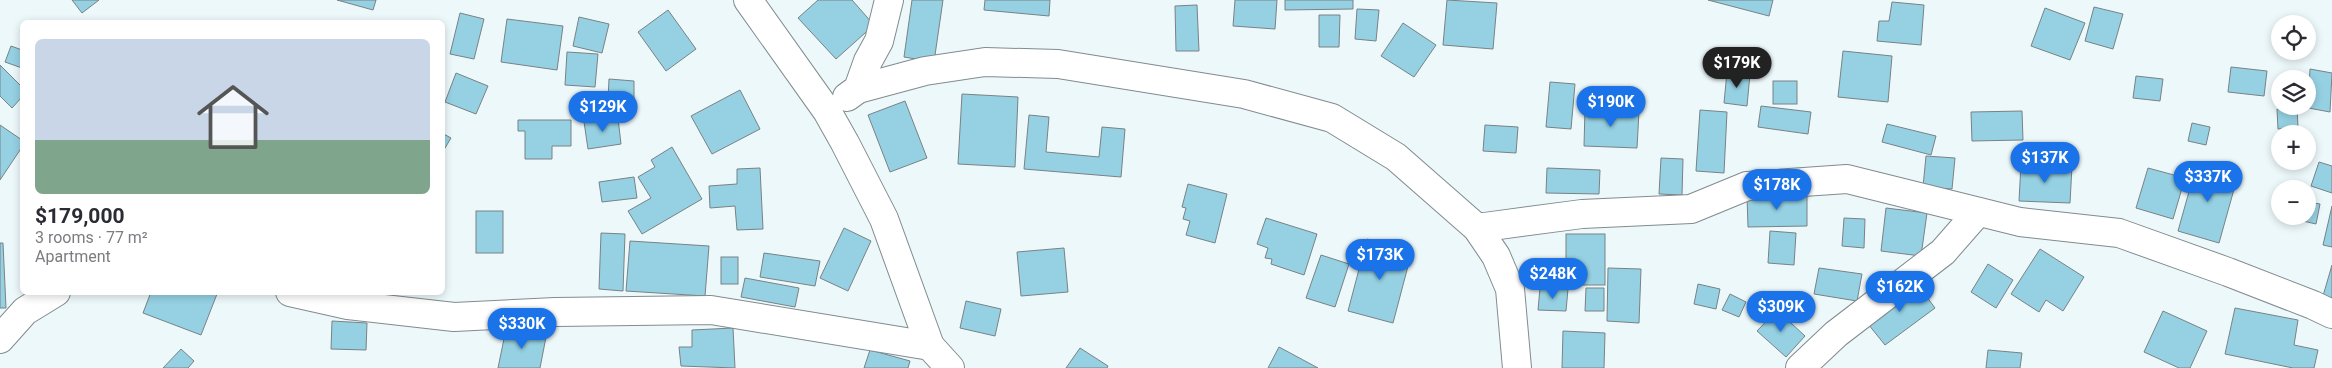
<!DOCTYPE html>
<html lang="en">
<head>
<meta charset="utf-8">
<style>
	:root { --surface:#fff; --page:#f7f7f7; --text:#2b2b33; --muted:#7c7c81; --accent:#1a73e8 }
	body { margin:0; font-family:Roboto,sans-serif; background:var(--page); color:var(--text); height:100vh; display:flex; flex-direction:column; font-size:19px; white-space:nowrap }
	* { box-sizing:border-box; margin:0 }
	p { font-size:16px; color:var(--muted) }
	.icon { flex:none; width:28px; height:28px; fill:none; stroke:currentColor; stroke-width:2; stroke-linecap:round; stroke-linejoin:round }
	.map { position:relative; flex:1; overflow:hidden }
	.drawer { position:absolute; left:20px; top:20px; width:425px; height:275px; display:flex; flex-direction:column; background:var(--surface); border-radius:8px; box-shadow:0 2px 8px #0003 }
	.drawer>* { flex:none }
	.controls { position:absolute; left:2271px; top:15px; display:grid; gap:10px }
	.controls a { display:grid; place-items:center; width:45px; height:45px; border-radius:50%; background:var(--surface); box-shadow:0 2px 8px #0003; font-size:25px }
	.price { position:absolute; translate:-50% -42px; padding:0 11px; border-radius:18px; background:var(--accent); color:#fff; font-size:16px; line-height:32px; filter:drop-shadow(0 1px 2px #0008) }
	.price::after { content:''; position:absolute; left:50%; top:30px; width:15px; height:11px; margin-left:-8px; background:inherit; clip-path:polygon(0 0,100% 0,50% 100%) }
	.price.active { background:#222; color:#fff }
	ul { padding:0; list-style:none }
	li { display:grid; align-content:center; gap:10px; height:265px; padding:0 15px }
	li span { display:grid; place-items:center; height:155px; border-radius:8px; color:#555 }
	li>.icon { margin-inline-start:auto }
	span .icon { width:90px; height:90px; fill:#fffc; stroke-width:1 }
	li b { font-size:21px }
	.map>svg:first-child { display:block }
	.building { fill:#95d1e3; stroke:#798285 }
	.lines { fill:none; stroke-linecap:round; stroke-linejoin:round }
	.minor-casing { stroke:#828b8e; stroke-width:30 }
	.minor { stroke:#fff; stroke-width:28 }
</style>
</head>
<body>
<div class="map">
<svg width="2332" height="368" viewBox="0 0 2332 368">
	<rect width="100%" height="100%" fill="#edf8fb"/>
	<!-- building -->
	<g class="building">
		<polygon points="72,0 99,0 82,13"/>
		<polygon points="337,0 376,0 373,10"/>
		<polygon points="818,0 852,0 874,25 836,59 798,18"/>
		<polygon points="912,0 943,0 934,62 904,57"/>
		<polygon points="985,0 1050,0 1049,16 984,10"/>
		<polygon points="1235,0 1277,0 1275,29 1233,26"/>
		<polygon points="1285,0 1353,0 1353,9 1285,10"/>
		<polygon points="1447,0 1497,3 1493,49 1443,45"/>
		<polygon points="1708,0 1773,0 1769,16"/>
		<polygon points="1892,2 1924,5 1921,45 1877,41 1879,21 1889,21"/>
		<polygon points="1197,5 1199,51 1176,51 1175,6"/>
		<polygon points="2094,7 2123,14 2113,49 2085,41"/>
		<polygon points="2045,8 2085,23 2070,60 2031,46"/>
		<polygon points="1357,9 1379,10 1376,41 1355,39"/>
		<polygon points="668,10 696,49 666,71 638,32"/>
		<polygon points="460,13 484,19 474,59 450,54"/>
		<polygon points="1319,15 1340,15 1339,47 1319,47"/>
		<polygon points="579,17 609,24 602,53 573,46"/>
		<polygon points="507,19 563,26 557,70 501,62"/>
		<polygon points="1403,23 1436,45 1414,77 1381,56"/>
		<polygon points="11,46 22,50 22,68 5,62"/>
		<polygon points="1843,51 1892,56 1888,102 1838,97"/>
		<polygon points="567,52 598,54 595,87 565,85"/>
		<polygon points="0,65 22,87 22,97 12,108 0,96"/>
		<polygon points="2231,67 2267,71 2264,96 2228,92"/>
		<polygon points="2310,69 2332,73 2330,112 2303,107 2308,106"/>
		<polygon points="1727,72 1750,74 1747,106 1724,103"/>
		<polygon points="456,73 488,86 476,114 445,102"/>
		<polygon points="2136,76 2163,79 2160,101 2133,98"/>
		<polygon points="609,79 634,81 634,101 608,100"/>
		<rect x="1773" y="81" width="24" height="23"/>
		<polygon points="1550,82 1575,84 1571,129 1546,127"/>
		<polygon points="740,90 760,129 712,154 691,116"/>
		<polygon points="962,94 1018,97 1015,167 958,164"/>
		<polygon points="905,101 927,158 890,172 868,115"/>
		<polygon points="1761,106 1811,112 1808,134 1758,127"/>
		<polygon points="2297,107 2298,127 2278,129 2277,109"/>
		<polygon points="1585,109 1639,111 1637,148 1584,146"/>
		<polygon points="1700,110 1727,112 1724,173 1696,171"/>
		<polygon points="2022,111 2023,140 1972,141 1971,112"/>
		<polygon points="1029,115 1049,117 1046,152 1099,157 1102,127 1125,129 1121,177 1024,169"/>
		<polygon points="618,118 621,144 588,149 584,122"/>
		<polygon points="518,120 571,120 571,146 552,146 552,159 525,159 525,131 518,131"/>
		<polygon points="2192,123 2210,127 2206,145 2188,141"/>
		<polygon points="1887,124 1936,136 1931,155 1882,142"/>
		<polygon points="0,125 22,140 22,147 0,180"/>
		<polygon points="1485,125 1518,127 1516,153 1483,151"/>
		<polygon points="442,133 451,138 442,153"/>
		<polygon points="672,147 702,199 642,234 628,211 651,198 638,177 655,167 651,160"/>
		<polygon points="1926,156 1955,158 1952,189 1923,187"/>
		<polygon points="1661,158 1683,159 1682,195 1659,194"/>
		<polygon points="2319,162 2332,166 2332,193 2311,186"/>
		<polygon points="2197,163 2238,175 2219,243 2178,231"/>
		<polygon points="2021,164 2072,166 2070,203 2019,201"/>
		<polygon points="760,168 763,229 737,230 735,206 710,208 709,186 737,184 737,169"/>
		<polygon points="1547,168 1600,170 1599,194 1546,193"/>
		<polygon points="2148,168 2185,178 2173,219 2136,208"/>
		<polygon points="634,177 637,198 602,202 599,182"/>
		<polygon points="1188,184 1227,194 1215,243 1186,235 1190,221 1183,219 1186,208 1182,207"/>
		<polygon points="1807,195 1807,226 1748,227 1747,196"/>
		<polygon points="2308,202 2320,204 2316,224 2294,219 2295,216 2308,216"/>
		<polygon points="2332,206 2332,247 2323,245"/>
		<polygon points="1886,208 1927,213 1921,256 1881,251"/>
		<rect x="476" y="211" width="27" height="42"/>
		<polygon points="1266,218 1317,234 1304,275 1271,264 1272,259 1265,258 1268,248 1257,244"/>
		<polygon points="1844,218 1865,219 1864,248 1842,246"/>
		<polygon points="844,228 871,241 848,291 820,278"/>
		<polygon points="1770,231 1796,233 1794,265 1768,263"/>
		<polygon points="601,233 625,234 623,291 599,289"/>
		<rect x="1566" y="234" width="39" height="51"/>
		<polygon points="1367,239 1412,251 1393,323 1348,311"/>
		<polygon points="630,241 709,246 705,296 626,291"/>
		<polygon points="0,243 3,243 6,308 0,308"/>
		<polygon points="1064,248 1068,292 1021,296 1017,252"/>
		<polygon points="2040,249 2084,277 2063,311 2046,300 2039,312 2011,294"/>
		<polygon points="764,253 820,261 815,286 760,277"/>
		<polygon points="1321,255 1349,264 1335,307 1306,298"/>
		<rect x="721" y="257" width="17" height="27"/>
		<polygon points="1988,264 2013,280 1996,308 1971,292"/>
		<polygon points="2332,265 2332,298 2323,296"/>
		<polygon points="1608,268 1641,269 1639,323 1607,321"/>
		<polygon points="1819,268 1862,274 1857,301 1814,294"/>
		<polygon points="745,278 799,288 795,307 741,297"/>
		<polygon points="1915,281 1935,308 1885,345 1864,319"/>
		<polygon points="1698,284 1720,289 1716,309 1694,304"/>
		<polygon points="1540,288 1568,289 1566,311 1538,310"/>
		<polygon points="1586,288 1604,288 1604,311 1585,311"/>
		<polygon points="151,292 213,292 217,294 201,335 143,313"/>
		<polygon points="1730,294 1746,302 1739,317 1722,310"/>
		<polygon points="966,301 1001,309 995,336 960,328"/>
		<polygon points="2235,308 2298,320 2294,345 2318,350 2314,368 2293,368 2225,354"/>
		<polygon points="1777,310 1805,336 1786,357 1757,331"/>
		<polygon points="2163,311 2207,331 2190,368 2179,368 2144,352"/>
		<polygon points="332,321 367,323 366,350 331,349"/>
		<polygon points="733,328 735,368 681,366 679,347 692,347 692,330"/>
		<polygon points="506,329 546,337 540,368 498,368"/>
		<polygon points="1563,331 1605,333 1604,368 1562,368"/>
		<polygon points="1279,347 1318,368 1268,368"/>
		<polygon points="1080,348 1108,366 1107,368 1066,368"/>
		<polygon points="181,349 194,361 188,368 163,368"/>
		<polygon points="870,350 910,361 908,368 864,368"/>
		<polygon points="1988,350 2022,353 2020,368 1986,368"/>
	</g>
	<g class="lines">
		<!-- minor casing -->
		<g class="minor-casing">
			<g id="minor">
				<polyline points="748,0 827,111 845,143 884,219 930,346"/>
				<polyline points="858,89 925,71 985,62 1058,64 1244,94 1332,118 1396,157 1477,228 1496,256 1510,289 1517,368"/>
				<polyline points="847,97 858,89 868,61 879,41 889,0"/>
				<polyline points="1477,228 1582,214 1691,209 1747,186 1847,179 2020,222 2119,233 2228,272 2313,305 2332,314"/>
				<polyline points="290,292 348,305 454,317 555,312 711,310 930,346 950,368"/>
				<polyline points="0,339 25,311 56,292"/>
				<polyline points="1800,368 1836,334 1943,252 1978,212"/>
			</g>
		</g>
		<!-- minor -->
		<use href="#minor" class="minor"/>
	</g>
</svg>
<div class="controls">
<a><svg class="icon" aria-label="locate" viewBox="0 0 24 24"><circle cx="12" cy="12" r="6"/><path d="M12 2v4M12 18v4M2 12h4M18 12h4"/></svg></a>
<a><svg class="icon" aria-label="layers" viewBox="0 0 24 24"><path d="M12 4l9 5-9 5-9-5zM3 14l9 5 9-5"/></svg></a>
<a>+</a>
<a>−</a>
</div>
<b class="price active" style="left:1737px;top:89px">$179K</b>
<b class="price" style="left:1611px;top:128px">$190K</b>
<b class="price" style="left:603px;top:133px">$129K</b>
<b class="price" style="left:2045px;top:184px">$137K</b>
<b class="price" style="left:2208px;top:203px">$337K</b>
<b class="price" style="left:1777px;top:211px">$178K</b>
<b class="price" style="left:1380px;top:281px">$173K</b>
<b class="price" style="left:1553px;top:300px">$248K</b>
<b class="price" style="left:1900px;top:313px">$162K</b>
<b class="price" style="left:1781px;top:333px">$309K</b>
<b class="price" style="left:522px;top:350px">$330K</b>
<section class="drawer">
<ul>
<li><span style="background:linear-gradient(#c9d6e8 65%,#7fa58c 0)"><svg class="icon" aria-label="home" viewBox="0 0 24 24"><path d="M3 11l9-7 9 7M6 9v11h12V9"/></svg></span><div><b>$179,000</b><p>3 rooms · 77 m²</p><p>Apartment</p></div></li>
</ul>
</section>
</div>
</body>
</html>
